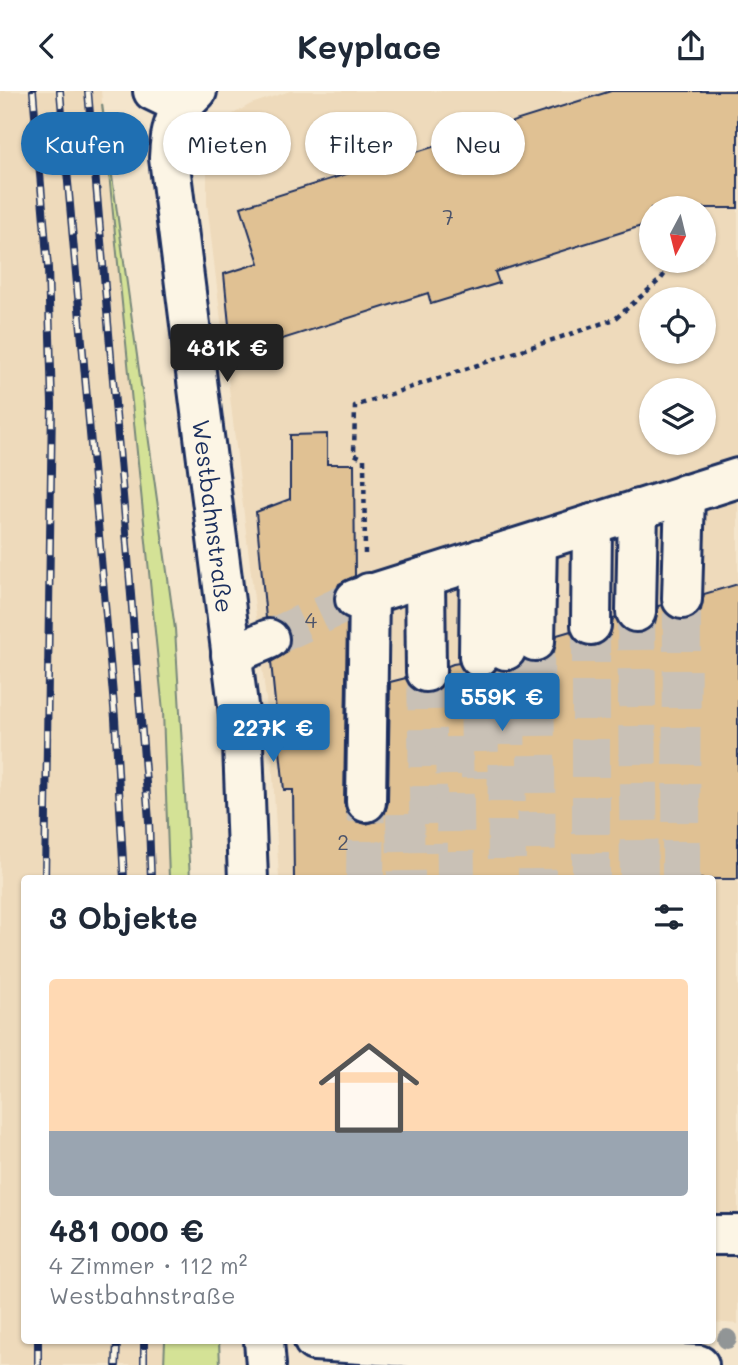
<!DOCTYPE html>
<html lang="de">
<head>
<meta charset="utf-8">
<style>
	:root { --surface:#fff; --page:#f2f2f3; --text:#1f2937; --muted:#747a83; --accent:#1f6fb2 }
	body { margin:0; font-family:Mali,sans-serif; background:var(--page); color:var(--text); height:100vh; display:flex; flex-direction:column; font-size:26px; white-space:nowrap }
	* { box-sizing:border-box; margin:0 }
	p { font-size:23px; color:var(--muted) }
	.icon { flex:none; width:38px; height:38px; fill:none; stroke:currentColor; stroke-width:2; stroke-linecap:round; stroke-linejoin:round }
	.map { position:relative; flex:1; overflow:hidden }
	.side { position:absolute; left:21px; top:784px; width:695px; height:469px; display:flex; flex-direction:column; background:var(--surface); border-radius:7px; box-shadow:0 2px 5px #0004 }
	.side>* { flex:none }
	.top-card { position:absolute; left:21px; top:21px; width:696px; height:63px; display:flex; gap:14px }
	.needle { width:46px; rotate:187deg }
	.fabs { position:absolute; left:639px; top:105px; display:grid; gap:14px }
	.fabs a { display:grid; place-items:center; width:77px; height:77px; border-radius:50%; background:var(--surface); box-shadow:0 2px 5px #0004; font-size:35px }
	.price { position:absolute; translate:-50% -60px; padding:0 16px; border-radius:7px; background:var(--accent); color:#fff; font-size:23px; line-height:46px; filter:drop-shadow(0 2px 4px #0008) }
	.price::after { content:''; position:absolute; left:50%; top:42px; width:21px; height:16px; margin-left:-10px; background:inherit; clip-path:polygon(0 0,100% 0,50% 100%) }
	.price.active { background:#222; color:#fff }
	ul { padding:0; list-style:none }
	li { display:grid; align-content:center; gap:14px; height:371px; padding:0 28px }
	li span { display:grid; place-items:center; height:217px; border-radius:7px; color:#555 }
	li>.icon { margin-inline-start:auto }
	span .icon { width:126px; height:126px; fill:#fffc; stroke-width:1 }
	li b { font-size:30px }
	h2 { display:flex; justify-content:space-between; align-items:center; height:84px; padding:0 28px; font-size:30px }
	.chip { padding:0 24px; border-radius:32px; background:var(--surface); box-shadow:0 2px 5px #0004; font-size:24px; line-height:63px }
	.chip.active { background:var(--accent); color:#fff }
	header { display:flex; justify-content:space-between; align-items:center; height:91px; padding:0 28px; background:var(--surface); font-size:32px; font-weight:700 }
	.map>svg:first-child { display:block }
	.built { fill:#eedabb; fill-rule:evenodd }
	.green { fill:#d4e296; stroke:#78887a; stroke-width:2 }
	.building { fill:#e0c193; stroke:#1b2f5e; stroke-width:2 }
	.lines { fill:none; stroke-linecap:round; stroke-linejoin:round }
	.minor-tunnel { stroke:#c9c1b6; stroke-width:38; stroke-dasharray:38 19; stroke-linecap:butt }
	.minor-casing { stroke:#1b2f5e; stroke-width:44 }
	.path { stroke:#1b2f5e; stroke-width:4.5; stroke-dasharray:5 5; stroke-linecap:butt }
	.minor { stroke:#fcf5e5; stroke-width:38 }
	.rail-casing { stroke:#1b2f5e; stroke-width:8 }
	.rail { stroke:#fcf5e5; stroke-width:5; stroke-dasharray:16; stroke-linecap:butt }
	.tree { fill:#919596 }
	.labels { text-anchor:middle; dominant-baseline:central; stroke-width:6; stroke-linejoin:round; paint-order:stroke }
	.number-label { font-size:21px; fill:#4c546b }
	.street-label { font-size:24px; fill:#1b2f5e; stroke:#fcf5e5 }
</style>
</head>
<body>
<header><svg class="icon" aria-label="back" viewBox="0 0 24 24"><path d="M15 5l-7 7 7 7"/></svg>Keyplace<svg class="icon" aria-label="share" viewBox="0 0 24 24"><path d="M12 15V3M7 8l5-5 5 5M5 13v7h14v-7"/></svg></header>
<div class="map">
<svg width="738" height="1274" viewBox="0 0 738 1274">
	<rect width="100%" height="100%" fill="#f4e5cc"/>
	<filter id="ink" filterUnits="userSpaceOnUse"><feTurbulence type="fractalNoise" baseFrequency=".0143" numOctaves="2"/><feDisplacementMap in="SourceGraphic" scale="14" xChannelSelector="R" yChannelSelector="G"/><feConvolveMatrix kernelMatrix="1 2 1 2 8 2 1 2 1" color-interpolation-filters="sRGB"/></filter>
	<g filter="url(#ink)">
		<!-- built -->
		<g class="built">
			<polygon points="0,0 101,0 163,620 169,787 24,788 24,1250 165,1250 164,1274 0,1274"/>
			<path d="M290,0H738V1233L712,1231V788L279,787L271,651L207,112V70L215,40L228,26L251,13ZM651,117H704V170H651ZM651,208H704V261H651ZM651,299H704V352H651Z"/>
		</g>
		<!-- green -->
		<g class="green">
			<polygon points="102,13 175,538 190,787 169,787 163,620"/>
			<polygon points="165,1250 219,1250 220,1274 164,1274"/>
		</g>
		<!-- building -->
		<g class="building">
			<polygon points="611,0 738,0 738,117 651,117 651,132 495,181 499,192 431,213 428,202 232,264 224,183 259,172 241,116"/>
			<polygon points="327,343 327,373 354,373 355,485 339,493 334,504 334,515 347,528 344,711 347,722 355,730 366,733 377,730 385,722 388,711 390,591 406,587 415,600 427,603 438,599 445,592 448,575 453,573 459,572 467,584 478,588 489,585 497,578 516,578 525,569 535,572 546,569 554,561 557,544 571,540 581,553 590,556 601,553 610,544 613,528 616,527 625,540 636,543 646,540 655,532 658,515 662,514 671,527 681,530 692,527 701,519 704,503 738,493 738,788 294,788 293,699 284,699 271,571 286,562 291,550 289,539 283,531 266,527 256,421 290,408 290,344"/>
		</g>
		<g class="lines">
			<!-- minor-tunnel -->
			<g class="minor-tunnel">
				<polyline points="636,521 639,788"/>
				<polyline points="591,534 591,788"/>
				<polyline points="269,548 355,508"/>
				<polyline points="535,550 537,788"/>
				<polyline points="506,559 507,788"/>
				<polyline points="479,566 480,687"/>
				<polyline points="426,581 429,761"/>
				<polyline points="454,646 456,788"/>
				<polyline points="405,723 406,788"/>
				<polyline points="365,788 366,711"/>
				<polyline points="681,788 682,508"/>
			</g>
			<!-- minor casing -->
			<g class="minor-casing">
				<g id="minor">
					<polyline points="153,0 182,14"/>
					<path id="s1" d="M197,0C175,20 170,38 169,67L243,654L248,788"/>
					<polyline points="425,486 426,581"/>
					<polyline points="355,508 738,387"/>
					<polyline points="682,508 685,403"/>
					<polyline points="636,521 638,418"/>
					<polyline points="591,534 592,433"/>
					<polyline points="535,550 537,451"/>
					<polyline points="506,559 508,460"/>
					<polyline points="231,564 269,548"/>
					<polyline points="479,566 480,468"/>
					<polyline points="366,711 369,502"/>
					<polyline points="712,1144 738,1144"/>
					<polyline points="264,1250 266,1274"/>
					<polyline points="314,1250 699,1274"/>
				</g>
			</g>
			<!-- path -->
			<g class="path">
				<polyline points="704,154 706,153"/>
				<polyline points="365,463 364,368 354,363 355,315 615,228 661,188 674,170"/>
			</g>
			<!-- minor -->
			<use href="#minor" class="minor"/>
			<!-- rail casing -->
			<g class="rail-casing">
				<g id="rail">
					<polyline points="33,0 48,177 52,313 45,788"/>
					<polyline points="60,0 115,627 124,788"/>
					<polyline points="88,0 124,416 149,730 151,788"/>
					<polyline points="38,1274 38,1250"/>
					<polyline points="116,1274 117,1250"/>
					<polyline points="144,1274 144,1250"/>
				</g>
			</g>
			<!-- rail -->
			<use href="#rail" class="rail"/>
		</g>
		<!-- trees -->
		<circle class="tree" cx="727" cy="1248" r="10"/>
	</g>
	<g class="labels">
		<!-- number labels -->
		<g class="number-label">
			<text x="448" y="125">7</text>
			<text x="311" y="528">4</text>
			<text x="343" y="750">2</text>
		</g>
		<!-- street labels -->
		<g class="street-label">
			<text stroke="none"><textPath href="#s1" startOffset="436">Westbahnstraße</textPath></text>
		</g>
	</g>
</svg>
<div class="fabs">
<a><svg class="needle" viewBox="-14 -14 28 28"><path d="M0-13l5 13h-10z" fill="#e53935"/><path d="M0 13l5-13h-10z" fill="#747a83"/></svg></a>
<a><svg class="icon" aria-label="locate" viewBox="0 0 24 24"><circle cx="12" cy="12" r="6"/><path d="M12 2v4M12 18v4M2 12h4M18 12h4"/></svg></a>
<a><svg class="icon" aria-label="layers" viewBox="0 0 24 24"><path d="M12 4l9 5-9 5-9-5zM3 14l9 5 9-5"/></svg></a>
</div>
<b class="price active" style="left:227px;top:293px">481K €</b>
<b class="price" style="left:502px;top:642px">559K €</b>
<b class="price" style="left:273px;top:673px">227K €</b>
<div class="top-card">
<a class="chip active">Kaufen</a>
<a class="chip">Mieten</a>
<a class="chip">Filter</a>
<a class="chip">Neu</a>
</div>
<section class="side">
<h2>3 Objekte<svg class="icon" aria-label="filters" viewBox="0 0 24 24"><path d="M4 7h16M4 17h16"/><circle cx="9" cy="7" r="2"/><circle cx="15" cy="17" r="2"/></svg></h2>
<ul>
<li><span style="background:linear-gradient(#ffd9b3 70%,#9aa5b1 0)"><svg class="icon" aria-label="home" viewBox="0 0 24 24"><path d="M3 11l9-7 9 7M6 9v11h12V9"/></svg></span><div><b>481 000 €</b><p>4 Zimmer · 112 m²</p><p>Westbahnstraße</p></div></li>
</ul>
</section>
</div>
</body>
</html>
